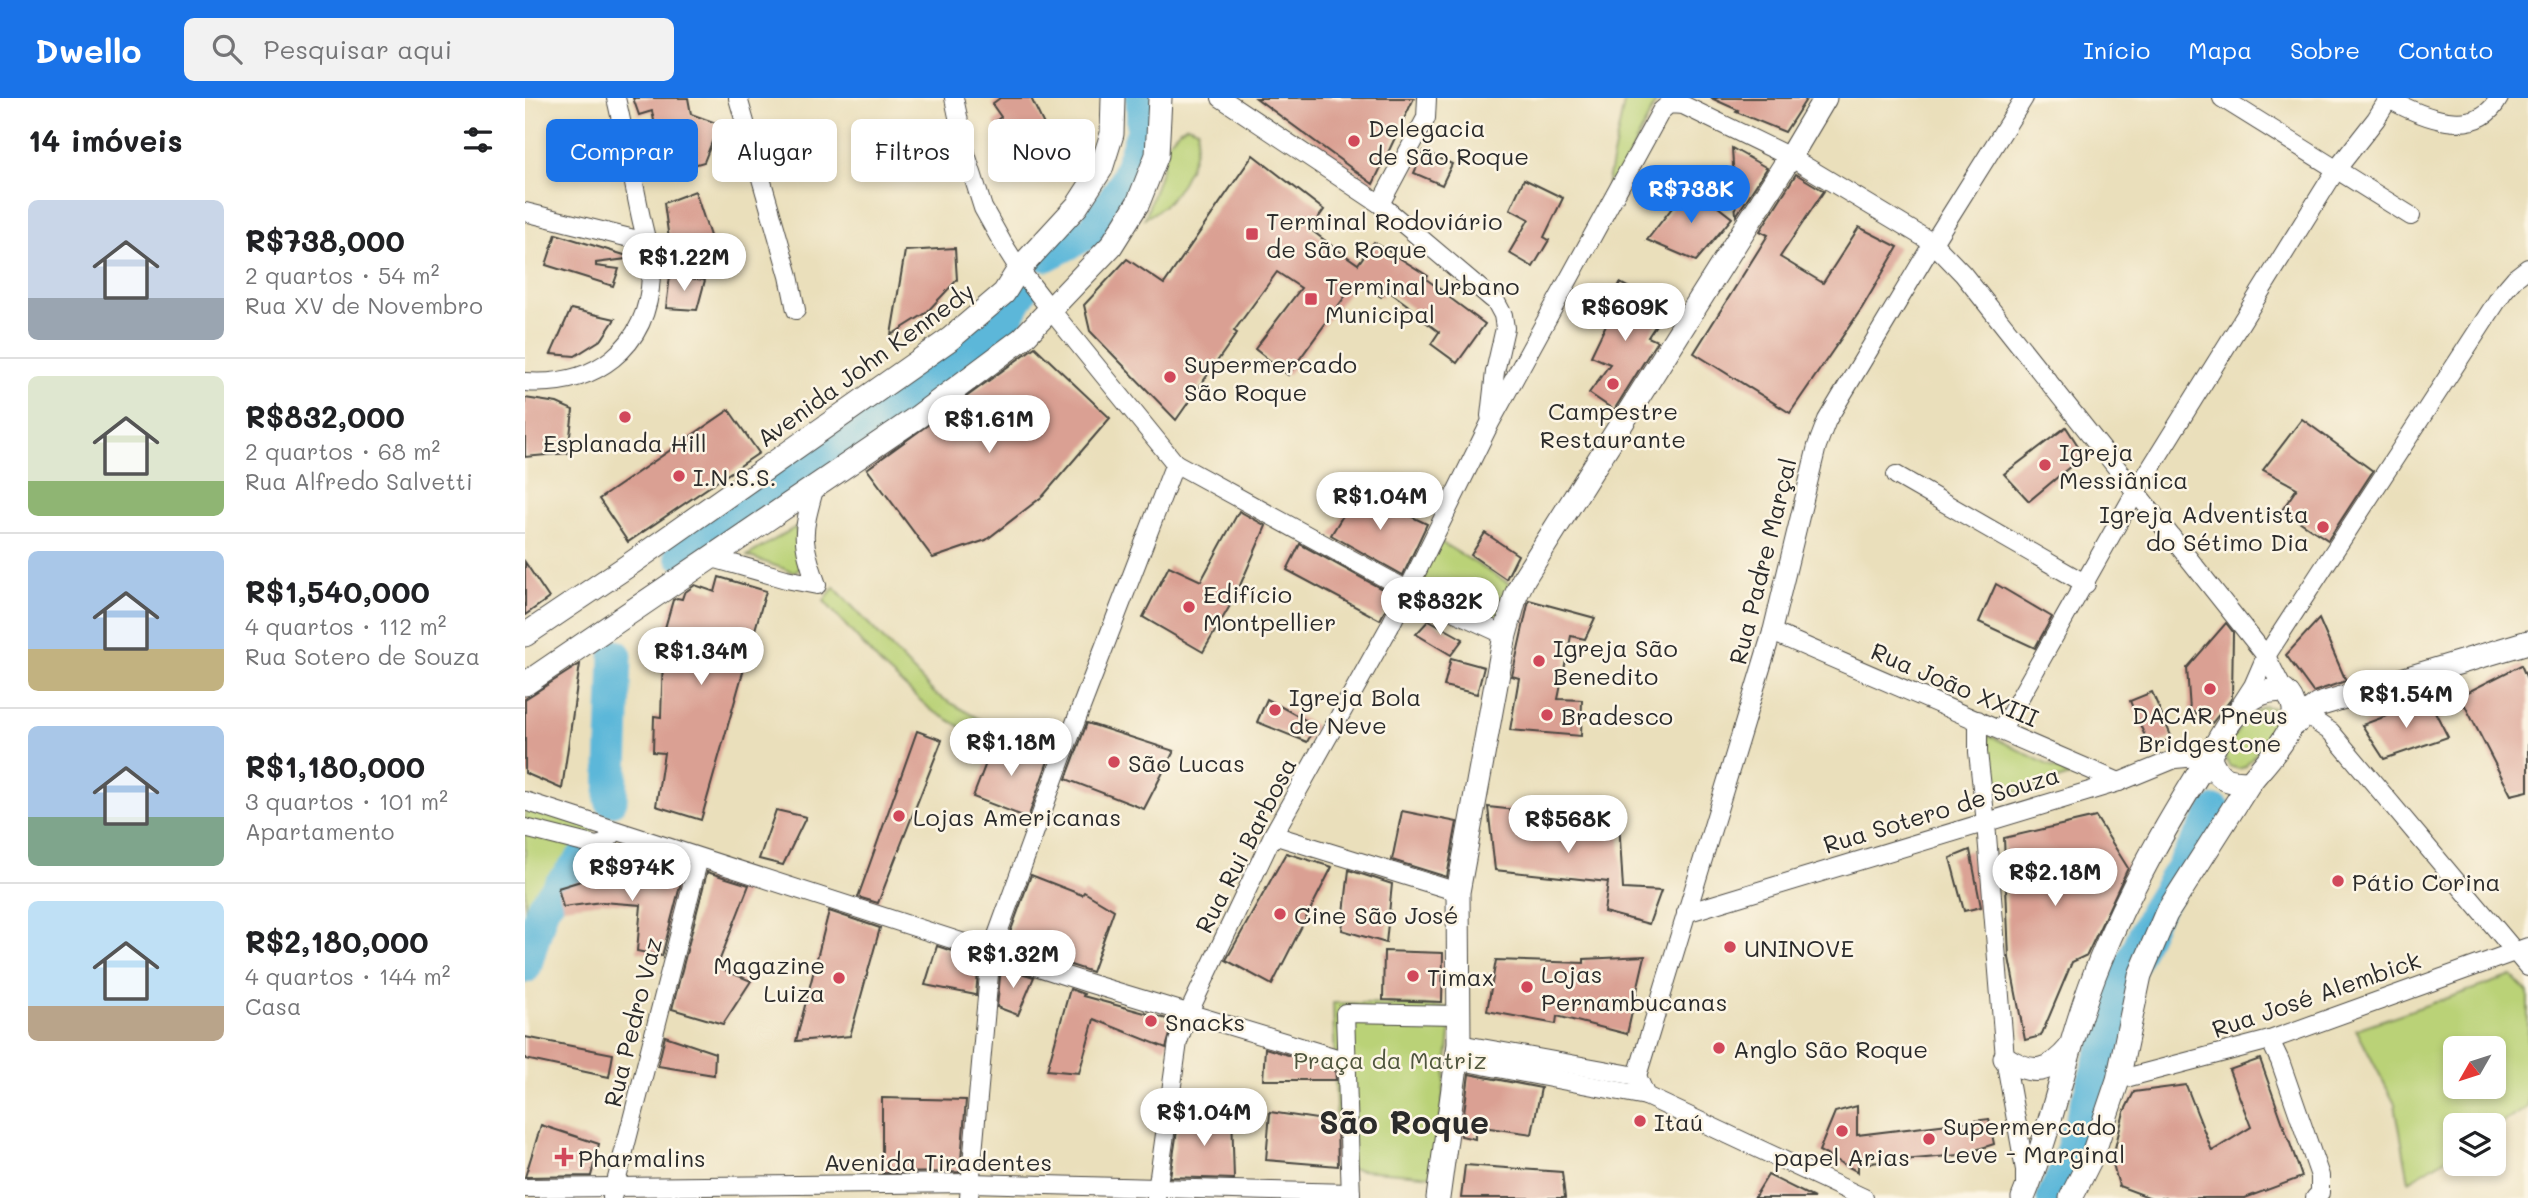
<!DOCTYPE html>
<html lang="pt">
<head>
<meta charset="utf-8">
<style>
	:root { --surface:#fff; --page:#f2f2f2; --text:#202124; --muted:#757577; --line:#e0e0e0; --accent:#1a73e8 }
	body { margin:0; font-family:Mali,sans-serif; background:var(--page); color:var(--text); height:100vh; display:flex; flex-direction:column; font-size:26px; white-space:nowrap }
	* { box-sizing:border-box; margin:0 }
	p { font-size:23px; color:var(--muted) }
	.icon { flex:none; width:38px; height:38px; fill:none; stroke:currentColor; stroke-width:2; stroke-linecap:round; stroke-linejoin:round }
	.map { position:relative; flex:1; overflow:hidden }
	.sheet { display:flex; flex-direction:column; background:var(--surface); width:525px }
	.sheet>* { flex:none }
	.hud { position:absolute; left:21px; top:21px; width:665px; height:63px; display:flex; gap:14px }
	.needle { width:46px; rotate:231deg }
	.buttons { position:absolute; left:1918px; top:938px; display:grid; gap:14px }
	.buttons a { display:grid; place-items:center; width:63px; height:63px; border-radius:10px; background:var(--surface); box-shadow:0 4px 10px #0003; font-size:35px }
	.price { position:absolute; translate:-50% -60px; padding:0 16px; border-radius:24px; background:#fff; color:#222; font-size:23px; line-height:46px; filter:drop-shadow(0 2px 4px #0008) }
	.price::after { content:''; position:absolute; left:50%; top:42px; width:21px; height:16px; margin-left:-10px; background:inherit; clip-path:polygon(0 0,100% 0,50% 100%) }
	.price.active { background:var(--accent); color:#fff }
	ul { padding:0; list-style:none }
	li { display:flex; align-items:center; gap:21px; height:175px; padding:0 28px }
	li+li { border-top:2px solid var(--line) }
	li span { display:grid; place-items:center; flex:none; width:196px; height:140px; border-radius:10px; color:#555 }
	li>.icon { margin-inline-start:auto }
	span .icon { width:84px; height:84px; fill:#fffc; stroke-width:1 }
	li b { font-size:30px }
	h2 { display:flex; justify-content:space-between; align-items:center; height:84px; padding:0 28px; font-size:30px }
	.chip { padding:0 24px; border-radius:10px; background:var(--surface); box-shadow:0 4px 10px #0003; font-size:24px; line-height:63px }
	.chip.active { background:var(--accent); color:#fff }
	header { display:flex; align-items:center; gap:42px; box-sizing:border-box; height:98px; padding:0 35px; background:var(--accent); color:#fff }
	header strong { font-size:33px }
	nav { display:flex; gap:38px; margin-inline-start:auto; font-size:24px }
	.search { width:490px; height:63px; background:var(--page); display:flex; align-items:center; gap:18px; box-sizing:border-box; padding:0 24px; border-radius:10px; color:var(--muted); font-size:26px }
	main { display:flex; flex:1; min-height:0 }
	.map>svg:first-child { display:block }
	.green { fill:#bad277; stroke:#727e51; stroke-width:2; fill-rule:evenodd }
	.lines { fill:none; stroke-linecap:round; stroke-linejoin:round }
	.river { stroke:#5bb7d9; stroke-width:33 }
	.building { fill:#daa093 }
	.minor-casing { stroke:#484641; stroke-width:20 }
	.major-casing { stroke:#484641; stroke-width:25 }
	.minor { stroke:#fff; stroke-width:18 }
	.major { stroke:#fff; stroke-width:23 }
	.poi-dot { fill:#d1495b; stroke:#fcf5e5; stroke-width:2.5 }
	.labels { text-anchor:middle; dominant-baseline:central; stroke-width:5; stroke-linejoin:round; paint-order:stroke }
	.poi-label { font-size:24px; fill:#2b2b2b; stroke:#fcf5e5; text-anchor:start }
	.street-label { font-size:24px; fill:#2b2b2b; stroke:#fcf5e5 }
	.park-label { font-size:24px; fill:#4f553e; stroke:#fcf5e5 }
	.district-label { font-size:32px; font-weight:bold; fill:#2b2b2b; stroke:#fcf5e5 }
</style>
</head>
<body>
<header>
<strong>Dwello</strong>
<div class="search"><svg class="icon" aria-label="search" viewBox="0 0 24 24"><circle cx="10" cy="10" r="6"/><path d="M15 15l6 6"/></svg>Pesquisar aqui</div>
<nav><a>Início</a><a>Mapa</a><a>Sobre</a><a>Contato</a></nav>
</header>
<main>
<section class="sheet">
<h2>14 imóveis<svg class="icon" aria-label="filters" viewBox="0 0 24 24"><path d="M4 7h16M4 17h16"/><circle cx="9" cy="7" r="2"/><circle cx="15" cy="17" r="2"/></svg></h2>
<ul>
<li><span style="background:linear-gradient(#c9d6e8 70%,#9aa5b1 0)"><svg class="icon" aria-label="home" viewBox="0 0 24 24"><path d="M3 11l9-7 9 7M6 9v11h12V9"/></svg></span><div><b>R$738,000</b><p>2 quartos · 54 m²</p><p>Rua XV de Novembro</p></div></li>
<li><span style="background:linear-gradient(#dfe7d0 75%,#8fb573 0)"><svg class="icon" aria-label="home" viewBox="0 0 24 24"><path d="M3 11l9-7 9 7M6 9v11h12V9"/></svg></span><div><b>R$832,000</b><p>2 quartos · 68 m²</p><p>Rua Alfredo Salvetti</p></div></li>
<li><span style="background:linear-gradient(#a9c7e8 70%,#c2b280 0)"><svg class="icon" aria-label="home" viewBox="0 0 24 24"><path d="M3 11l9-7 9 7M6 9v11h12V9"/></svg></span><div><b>R$1,540,000</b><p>4 quartos · 112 m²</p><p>Rua Sotero de Souza</p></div></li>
<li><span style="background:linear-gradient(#a9c7e8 65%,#7fa58c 0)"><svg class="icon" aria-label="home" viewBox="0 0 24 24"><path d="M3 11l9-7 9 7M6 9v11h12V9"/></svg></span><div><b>R$1,180,000</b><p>3 quartos · 101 m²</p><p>Apartamento</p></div></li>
<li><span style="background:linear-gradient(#bfe0f5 75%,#b9a48a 0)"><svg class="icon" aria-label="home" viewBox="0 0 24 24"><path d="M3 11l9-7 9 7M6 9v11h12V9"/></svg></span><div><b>R$2,180,000</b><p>4 quartos · 144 m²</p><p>Casa</p></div></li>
</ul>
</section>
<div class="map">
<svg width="2003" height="1100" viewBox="0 0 2003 1100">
	<rect width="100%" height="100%" fill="#fcf5e5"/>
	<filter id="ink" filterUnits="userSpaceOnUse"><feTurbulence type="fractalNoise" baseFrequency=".0143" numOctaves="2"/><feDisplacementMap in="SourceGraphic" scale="14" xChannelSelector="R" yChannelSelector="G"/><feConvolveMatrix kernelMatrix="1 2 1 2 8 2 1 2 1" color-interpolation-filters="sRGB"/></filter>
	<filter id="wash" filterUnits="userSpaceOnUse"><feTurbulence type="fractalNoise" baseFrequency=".00686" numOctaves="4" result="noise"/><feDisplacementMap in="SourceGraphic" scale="28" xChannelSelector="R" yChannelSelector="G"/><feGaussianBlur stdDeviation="1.57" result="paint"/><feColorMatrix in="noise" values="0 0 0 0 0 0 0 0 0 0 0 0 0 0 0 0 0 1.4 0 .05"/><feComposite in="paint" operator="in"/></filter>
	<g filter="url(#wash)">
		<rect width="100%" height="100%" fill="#eadfbb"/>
		<!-- green -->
		<g class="green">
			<polygon points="1100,0 1133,0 1077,112"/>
			<path d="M662,27L673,31C671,66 653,104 620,120L637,70L643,44L653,33Z"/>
			<polygon points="271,429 275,470 268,474 222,458"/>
			<polygon points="914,443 991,490 978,533 894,483"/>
			<polygon points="309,489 410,596 516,656 513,665 470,648 406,612 356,567 299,503"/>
			<path d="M1739,608L1748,610L1754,617L1751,630L1720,669L1714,671L1704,668L1699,656C1707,641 1723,614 1739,608Z"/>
			<polygon points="1462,636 1545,678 1471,701"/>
			<polygon points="0,705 70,729 62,748 14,805 0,846"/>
			<path d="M1987,878L2003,895V1009L1969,1030V1027H1930V1054L1884,1083L1870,1006L1831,931ZM1930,950H1969V989H1930Z"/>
			<polygon points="808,905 845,905 928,910 909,1078 813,1070"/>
		</g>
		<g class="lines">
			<!-- river -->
			<g class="river">
				<polyline points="521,157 567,133 599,86 618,33 617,0"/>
				<polyline points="156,456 375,309 476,230 499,188"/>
				<polyline points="86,702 91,558"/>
				<polyline points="0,869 18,808 62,755"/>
				<polyline points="1528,1100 1540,1073 1605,869 1629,815 1691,714"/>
			</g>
		</g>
		<g id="blocks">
			<!-- building -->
			<g class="building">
				<polygon points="108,0 163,0 166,16 194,26 179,64 140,75 127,13 114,17"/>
				<polygon points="475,0 506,0 521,31 481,51 469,24 476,19 467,6"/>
				<polygon points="731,0 889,0 848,86"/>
				<polygon points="1186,0 1282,0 1260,34 1211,14 1213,12"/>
				<polygon points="1207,50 1242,70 1211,118"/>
				<polygon points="899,53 927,66 917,87 889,75"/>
				<polygon points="728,57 799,112 785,131 807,148 833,166 849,144 903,178 901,181 926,199 925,200 960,226 932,265 906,246 914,234 886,213 888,211 862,192 856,199 832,182 763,277 730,251 776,190 752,174 709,233 712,235 651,322 565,233 559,207 602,161 639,186"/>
				<polygon points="1271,76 1299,93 1255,159 1298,185 1334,129 1373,149 1337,210 1265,315 1169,255 1243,137 1235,133"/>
				<polygon points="999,81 1038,100 1019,139 1024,142 1008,169 984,155 1004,121 985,111"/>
				<polygon points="1165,87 1207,120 1171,163 1122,142"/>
				<polygon points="170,93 189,150 146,156 139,105"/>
				<polygon points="31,136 109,160 71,165 71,168 94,171 88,188 21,167"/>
				<polygon points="430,150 432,182 401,215 366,237 380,153"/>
				<polygon points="145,178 180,182 172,212 141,210"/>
				<polygon points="1095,185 1142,210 1123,239 1132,243 1089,312 1064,295 1085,266 1066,258 1090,208 1085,205"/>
				<polygon points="46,211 90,221 77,241 50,258 26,256"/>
				<polygon points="510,249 585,320 518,398 461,442 408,460 342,371"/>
				<polygon points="0,300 32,305 48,312 43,355 0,359"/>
				<polygon points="204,312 234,355 103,444 74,401"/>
				<polygon points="1777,321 1848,373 1803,442 1757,412 1772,390 1738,372"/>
				<polygon points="1541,329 1559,357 1504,403 1479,376"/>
				<polygon points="833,393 902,426 878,477 806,437"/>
				<polygon points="714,413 741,428 710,499 678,554 618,519 644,468 676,483"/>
				<polygon points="960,435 993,457 981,481 946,457"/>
				<polygon points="775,446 868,497 855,522 762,472"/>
				<polygon points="0,464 24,500 0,517"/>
				<polygon points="194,479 241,493 176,722 131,708 139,655 128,654 129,618 136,619 138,560 129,558 132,537 138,537 148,502 152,500 157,501 159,495 170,487 190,494"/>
				<polygon points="1471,486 1527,519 1510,550 1454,524"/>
				<polygon points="1004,502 1070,520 1060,541 1046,538 1033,601 1057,602 1056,638 985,632 994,580 987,578"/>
				<polygon points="1794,521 1821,583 1788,594 1761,557"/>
				<polygon points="904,522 938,541 926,557 891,536"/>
				<polygon points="1701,525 1708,534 1707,600 1687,625 1665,612 1662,570"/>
				<polygon points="926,560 959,569 952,596 919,588"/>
				<polygon points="55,566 37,691 0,675 0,601"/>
				<polygon points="1996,567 2003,583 2003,693 1986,697 1935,598"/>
				<polygon points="1627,594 1647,640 1625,650 1605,603"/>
				<polygon points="742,601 791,628 782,644 732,624"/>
				<polygon points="1904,602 1923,639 1859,661 1837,627"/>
				<polygon points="562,625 649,653 619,711 541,681"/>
				<polygon points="392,633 417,642 353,805 333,799"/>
				<polygon points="471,639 523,663 503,720 448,699"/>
				<polygon points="963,709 1094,723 1098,791 1136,793 1124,826 1079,814 1083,784 970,772"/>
				<polygon points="251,712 281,719 258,767 234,761"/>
				<polygon points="877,713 932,724 922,779 867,762"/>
				<polygon points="1571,719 1603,770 1562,857 1547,864 1516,938 1500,942 1484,860 1479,740"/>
				<polygon points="1445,752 1456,809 1439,813 1425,760"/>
				<polygon points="761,755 807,769 747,887 701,862"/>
				<polygon points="824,772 867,786 861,845 817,832"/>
				<polygon points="182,774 224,787 192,869 226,883 198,926 147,911"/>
				<polygon points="101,775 156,784 137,858 112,853 116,807 77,804 38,809 33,790 72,778"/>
				<polygon points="506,777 557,797 559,794 589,812 567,874 481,846"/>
				<polygon points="304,813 355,830 325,938 271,943"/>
				<polygon points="412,848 454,862 451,897 400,887"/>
				<polygon points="859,853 918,855 917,904 858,902"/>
				<polygon points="1120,858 1102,936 1032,918 1031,926 962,913 971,862 1059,865 1059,861"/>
				<polygon points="476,869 509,879 493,917 472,909"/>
				<polygon points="545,891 559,896 558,898 649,923 641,950 569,921 554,975 522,972"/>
				<polygon points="140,938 190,955 189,977 133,968"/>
				<polygon points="0,939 88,956 84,979 0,961"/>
				<polygon points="740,950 810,971 811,982 738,982"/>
				<polygon points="1735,961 1777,1079 1720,1100 1626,1100 1594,1088 1587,1062 1599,1014 1609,994 1661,987 1687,1053 1726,1029 1704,972"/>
				<polygon points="944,976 1016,990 1007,1036 950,1028 950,1041 936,1038"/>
				<polygon points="357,1000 441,1002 435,1074 357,1075"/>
				<polygon points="1332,1008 1332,1037 1464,1021 1469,1046 1435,1057 1333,1066 1333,1074 1294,1053 1310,1014"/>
				<polygon points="745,1014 812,1024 813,1068 741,1062"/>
				<polygon points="707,1015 709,1081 645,1079 654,1019"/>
				<polygon points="16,1027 74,1046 66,1078 0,1079"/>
				<polygon points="940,1067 1037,1074 1040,1100 936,1100"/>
				<polygon points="1243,1077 1289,1100 1229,1100"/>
			</g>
		</g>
	</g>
	<g filter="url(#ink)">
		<use href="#blocks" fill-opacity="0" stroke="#484641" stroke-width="2"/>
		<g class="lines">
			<!-- minor casing -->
			<g class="minor-casing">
				<g id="minor">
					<polyline points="213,0 264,178 271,212"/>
					<polyline points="429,0 441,56 458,110 477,144 494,171 525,211 650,365 884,493 980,537"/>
					<polyline points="696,0 855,106 971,204 978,217 980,230 970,274 965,318"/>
					<polyline points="1697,0 1886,118"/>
					<path d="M1864,1C1895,18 1951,43 1974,0"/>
					<polyline points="855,106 901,20 902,0"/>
					<polyline points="0,114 121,144"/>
					<path d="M0,284C69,289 123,251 126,178C127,158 119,135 115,115C107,77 100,38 91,0"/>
					<polyline points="1371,377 1561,486"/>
					<path d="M184,459L261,481L292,487C275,440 277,436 290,388"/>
					<polyline points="1247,534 1594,684"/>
					<polyline points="1717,605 1728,588 1741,558 1978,194 1990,180 2003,170"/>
					<polyline points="1781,617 1806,634 2003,869"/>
					<polyline points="1453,622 1453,654 1461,725 1480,960 1500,1072 1500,1090"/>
					<polyline points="1477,631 1610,395 1811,72 1851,21 1864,0"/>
					<polyline points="0,703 563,885 822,963"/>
					<polyline points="0,730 71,748 79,746 91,733"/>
					<polyline points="748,737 933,794"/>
					<polyline points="1161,815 1594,684 1650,661 1684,658"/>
					<polyline points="1745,942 1755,963 1795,1078 1795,1095 1790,1100"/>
					<polyline points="934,946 1112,978"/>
					<polyline points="931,962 1121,998"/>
					<polyline points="1112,978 1247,534 1292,348 1302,322 1408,145 1499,0"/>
					<polyline points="1112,978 1121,998 1339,1100"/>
					<polyline points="1593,982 1745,942 2003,849"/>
					<polyline points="0,1090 446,1085 826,1095"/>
					<polyline points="87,1100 174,760"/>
					<polyline points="444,1100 466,854 537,659 650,365"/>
					<polyline points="631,1100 653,944 663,916 748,737 865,528 965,325 1136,13 1144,6 1158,7 1265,59 1408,145 1438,176 1741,558 1759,593"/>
					<polyline points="826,1100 820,915 933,917"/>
				</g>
			</g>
			<!-- major casing -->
			<g class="major-casing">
				<g id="major">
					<polyline points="0,537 101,469 425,241 479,195 494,171 552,108 576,71 587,36 588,0"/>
					<polyline points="0,586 394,318 497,241 586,148 613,105 632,57 635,0"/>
					<polyline points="1767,628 1793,607 2003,544"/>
					<path d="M1480,960C1508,978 1524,975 1545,950"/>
					<polyline points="913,1100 934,946 933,794 980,537 991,497 999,480 1265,59 1300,0"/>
					<path d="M1498,1100C1530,1023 1543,940 1575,863C1603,793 1642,726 1682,662C1694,642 1703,622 1721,606C1732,595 1744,591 1759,593C1790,618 1741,663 1725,684C1700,684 1694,682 1684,658"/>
					<polyline points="1546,1100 1568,1056 1593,982 1615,877 1641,816 1725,684"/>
				</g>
			</g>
			<!-- minor -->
			<use href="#minor" class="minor"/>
			<!-- major -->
			<use href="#major" class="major"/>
		</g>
	</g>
	<!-- markers -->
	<g class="poi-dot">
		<circle cx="829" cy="43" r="7"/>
		<rect x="720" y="129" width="14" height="14" rx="3.5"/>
		<rect x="779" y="194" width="14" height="14" rx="3.5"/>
		<circle cx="645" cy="279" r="7"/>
		<circle cx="1088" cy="286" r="7"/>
		<circle cx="100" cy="319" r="7"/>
		<circle cx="1520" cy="367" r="7"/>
		<circle cx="154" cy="378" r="7"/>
		<circle cx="1798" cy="429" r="7"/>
		<circle cx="664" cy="509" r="7"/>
		<circle cx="1014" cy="563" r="7"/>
		<circle cx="1685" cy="591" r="7"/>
		<circle cx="750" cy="612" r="7"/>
		<circle cx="1022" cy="617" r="7"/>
		<circle cx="589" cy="664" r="7"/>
		<circle cx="374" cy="718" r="7"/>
		<circle cx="1813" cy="783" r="7"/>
		<circle cx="755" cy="816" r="7"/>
		<circle cx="1205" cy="849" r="7"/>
		<circle cx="888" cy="878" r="7"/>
		<circle cx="314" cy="880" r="7"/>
		<circle cx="1002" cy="889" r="7"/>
		<circle cx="626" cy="923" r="7"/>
		<circle cx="1194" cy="950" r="7"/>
		<circle cx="1115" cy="1023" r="7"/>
		<circle cx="1317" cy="1033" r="7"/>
		<circle cx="1404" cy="1041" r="7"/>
		<path d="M35.5 1048.5h7v7h7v7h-7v7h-7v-7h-7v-7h7z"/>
	</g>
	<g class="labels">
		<!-- poi labels -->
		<g class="poi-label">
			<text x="843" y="29">Delegacia<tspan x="843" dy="28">de São Roque</tspan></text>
			<text x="741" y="122">Terminal Rodoviário<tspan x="741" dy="28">de São Roque</tspan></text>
			<text x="800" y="187">Terminal Urbano<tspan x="800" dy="28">Municipal</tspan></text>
			<text x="659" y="265">Supermercado<tspan x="659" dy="28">São Roque</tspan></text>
			<text x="1088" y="312" text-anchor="middle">Campestre<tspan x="1088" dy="28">Restaurante</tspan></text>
			<text x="100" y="344" text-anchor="middle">Esplanada Hill</text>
			<text x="1534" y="353">Igreja<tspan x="1534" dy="28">Messiânica</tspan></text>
			<text x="168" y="378">I.N.S.S.</text>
			<text x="1784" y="415" text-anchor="end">Igreja Adventista<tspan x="1784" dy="28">do Sétimo Dia</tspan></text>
			<text x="678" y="495">Edifício<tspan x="678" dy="28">Montpellier</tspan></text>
			<text x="1028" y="549">Igreja São<tspan x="1028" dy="28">Benedito</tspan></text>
			<text x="764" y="598">Igreja Bola<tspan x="764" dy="28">de Neve</tspan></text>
			<text x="1685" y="616" text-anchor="middle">DACAR Pneus<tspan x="1685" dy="28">Bridgestone</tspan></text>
			<text x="1036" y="617">Bradesco</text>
			<text x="603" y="664">São Lucas</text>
			<text x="388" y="718">Lojas Americanas</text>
			<text x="1827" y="783">Pátio Corina</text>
			<text x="769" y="816">Cine São José</text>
			<text x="1219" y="849">UNINOVE</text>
			<text x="300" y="866" text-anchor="end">Magazine<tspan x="300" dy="28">Luiza</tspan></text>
			<text x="1016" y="875">Lojas<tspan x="1016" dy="28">Pernambucanas</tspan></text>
			<text x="902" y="878">Timax</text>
			<text x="640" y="923">Snacks</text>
			<text x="1208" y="950">Anglo São Roque</text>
			<text x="1129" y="1023">Itaú</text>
			<text x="1418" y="1027">Supermercado<tspan x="1418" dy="28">Leve - Marginal</tspan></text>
			<text x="1317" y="1058" text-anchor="middle">papel Arias</text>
			<text x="53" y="1059">Pharmalins</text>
		</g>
		<!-- street labels -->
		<g class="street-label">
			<text transform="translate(340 266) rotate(-36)">Avenida John Kennedy</text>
			<text transform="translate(1237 463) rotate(-76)">Rua Padre Marçal</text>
			<text transform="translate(1430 586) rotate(23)">Rua João XXIII</text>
			<text transform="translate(1416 711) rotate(-17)">Rua Sotero de Souza</text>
			<text transform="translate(720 747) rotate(-63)">Rua Rui Barbosa</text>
			<text transform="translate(1791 896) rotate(-19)">Rua José Alembick</text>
			<text transform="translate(107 924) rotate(-76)">Rua Pedro Vaz</text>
			<text x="413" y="1063">Avenida Tiradentes</text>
		</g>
		<!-- park labels -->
		<g class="park-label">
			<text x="865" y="961">Praça da Matriz</text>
		</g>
		<!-- district labels -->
		<g class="district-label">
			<text x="879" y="1023">São Roque</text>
		</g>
	</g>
</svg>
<div class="buttons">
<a><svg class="needle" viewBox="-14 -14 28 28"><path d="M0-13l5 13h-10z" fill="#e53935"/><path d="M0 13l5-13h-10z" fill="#757577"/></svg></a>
<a><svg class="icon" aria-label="layers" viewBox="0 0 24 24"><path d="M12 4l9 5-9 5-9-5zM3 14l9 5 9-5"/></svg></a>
</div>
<b class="price active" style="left:1166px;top:127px">R$738K</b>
<b class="price" style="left:159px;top:195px">R$1.22M</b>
<b class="price" style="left:1100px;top:245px">R$609K</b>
<b class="price" style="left:464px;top:357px">R$1.61M</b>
<b class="price" style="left:855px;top:434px">R$1.04M</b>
<b class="price" style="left:915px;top:539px">R$832K</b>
<b class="price" style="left:176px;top:589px">R$1.34M</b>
<b class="price" style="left:1881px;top:632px">R$1.54M</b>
<b class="price" style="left:486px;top:680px">R$1.18M</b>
<b class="price" style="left:1043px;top:757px">R$568K</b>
<b class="price" style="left:107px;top:805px">R$974K</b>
<b class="price" style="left:1530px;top:810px">R$2.18M</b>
<b class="price" style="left:488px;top:892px">R$1.32M</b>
<b class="price" style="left:679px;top:1050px">R$1.04M</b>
<div class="hud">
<a class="chip active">Comprar</a>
<a class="chip">Alugar</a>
<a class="chip">Filtros</a>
<a class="chip">Novo</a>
</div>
</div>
</main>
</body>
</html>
